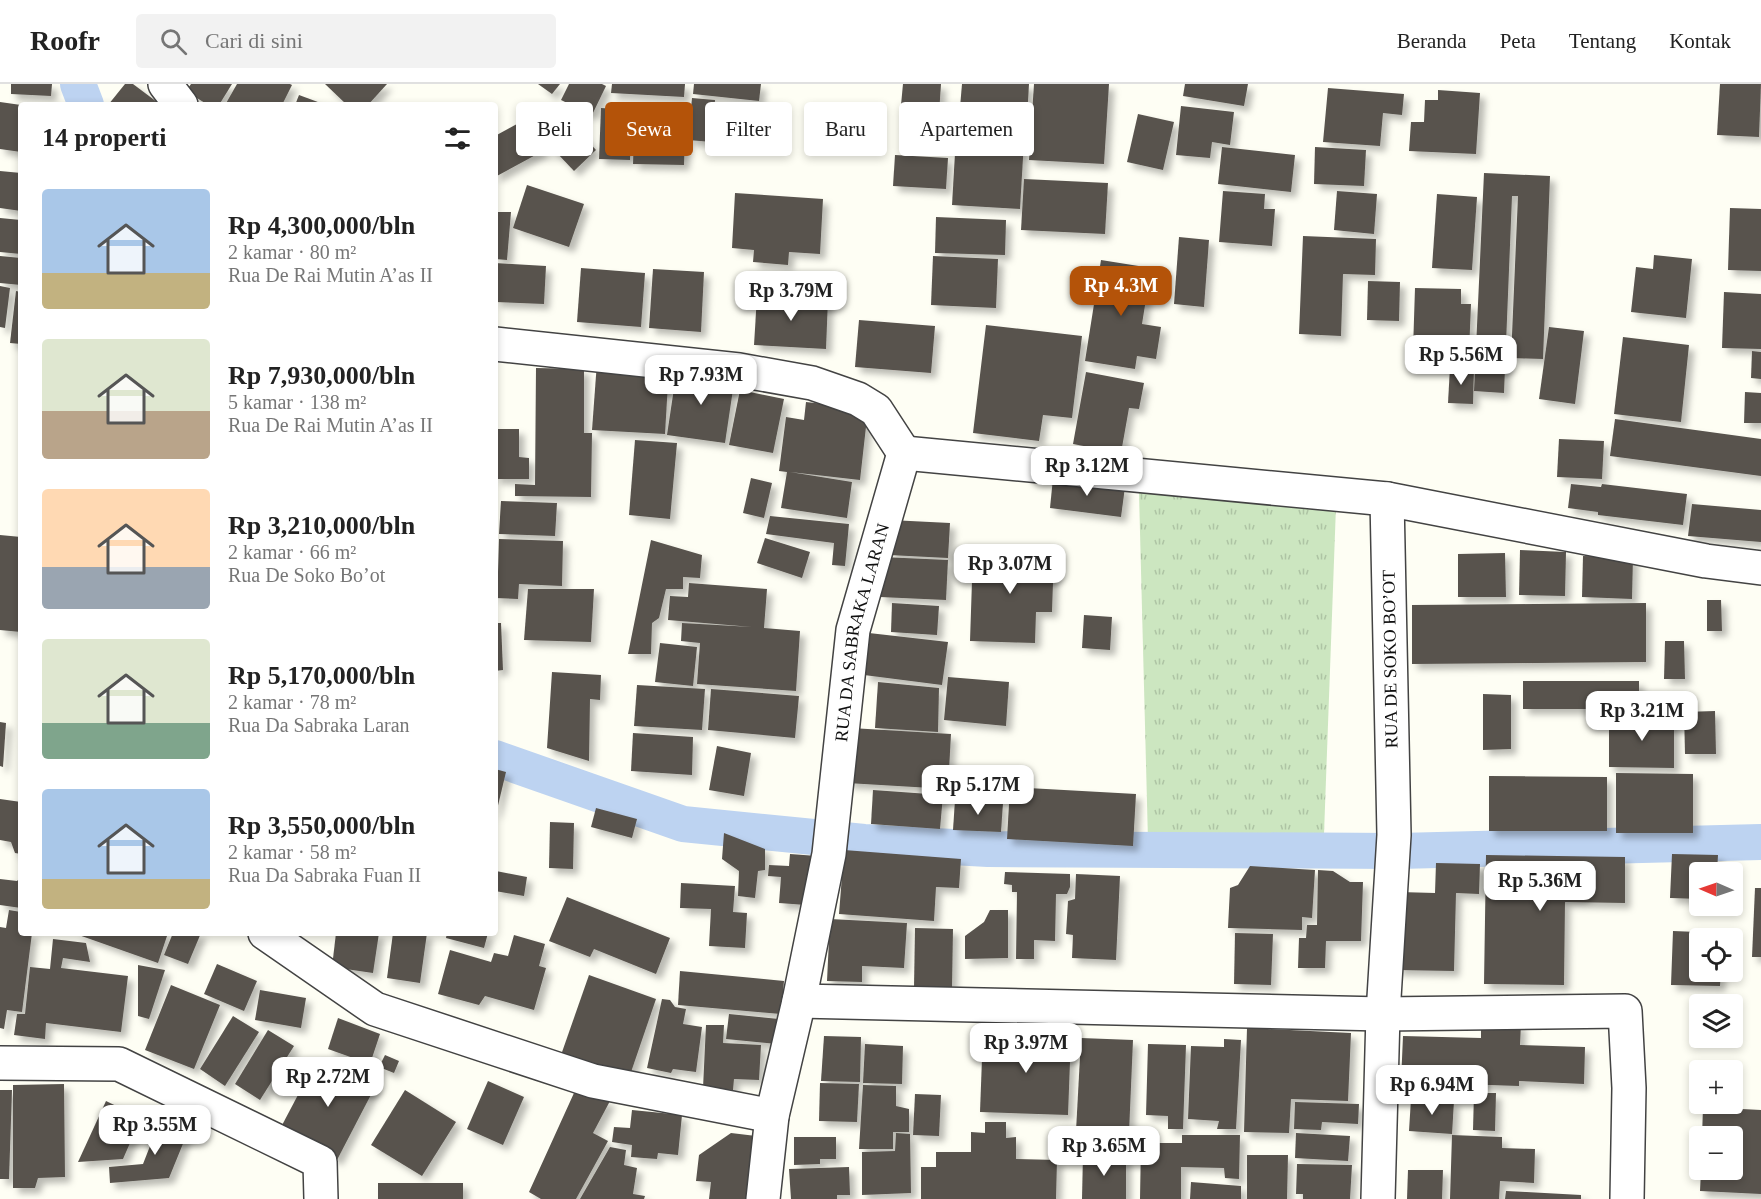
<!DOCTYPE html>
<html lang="id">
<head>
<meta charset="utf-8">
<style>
	:root { --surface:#fff; --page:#f2f2f2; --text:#222; --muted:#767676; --line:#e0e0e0; --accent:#b45309 }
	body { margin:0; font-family:"Times New Roman",serif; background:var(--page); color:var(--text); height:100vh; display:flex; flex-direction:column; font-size:22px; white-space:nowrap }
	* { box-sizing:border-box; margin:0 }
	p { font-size:20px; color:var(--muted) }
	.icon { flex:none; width:33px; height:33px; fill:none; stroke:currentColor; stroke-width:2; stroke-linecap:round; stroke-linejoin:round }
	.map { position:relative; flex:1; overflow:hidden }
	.side { position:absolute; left:18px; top:18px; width:480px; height:834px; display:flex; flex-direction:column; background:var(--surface); border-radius:6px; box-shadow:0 3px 9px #0003 }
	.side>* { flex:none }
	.hud { position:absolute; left:516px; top:18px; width:570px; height:54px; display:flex; gap:12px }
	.needle { width:39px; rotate:272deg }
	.tools { position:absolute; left:1689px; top:778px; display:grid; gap:12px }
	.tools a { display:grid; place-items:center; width:54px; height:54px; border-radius:6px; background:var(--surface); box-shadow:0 3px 9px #0003; font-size:30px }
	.price { position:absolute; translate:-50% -51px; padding:0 14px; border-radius:12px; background:#fff; color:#222; font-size:20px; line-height:39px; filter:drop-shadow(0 2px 3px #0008) }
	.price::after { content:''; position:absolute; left:50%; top:36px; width:18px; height:14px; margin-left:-9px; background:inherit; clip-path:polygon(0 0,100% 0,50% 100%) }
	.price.active { background:var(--accent); color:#fff }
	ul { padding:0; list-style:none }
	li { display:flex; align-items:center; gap:18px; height:150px; padding:0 24px }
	li span { display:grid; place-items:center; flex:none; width:168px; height:120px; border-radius:6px; color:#555 }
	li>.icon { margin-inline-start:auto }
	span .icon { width:72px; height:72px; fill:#fffc; stroke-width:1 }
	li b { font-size:26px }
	h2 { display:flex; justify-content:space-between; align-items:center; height:72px; padding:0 24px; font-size:26px }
	.tag { padding:0 21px; border-radius:6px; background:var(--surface); box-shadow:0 3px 9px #0003; font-size:21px; line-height:54px }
	.tag.active { background:var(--accent); color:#fff }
	header { display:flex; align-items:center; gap:36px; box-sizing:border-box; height:84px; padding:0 30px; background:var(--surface); border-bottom:2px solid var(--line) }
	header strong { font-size:28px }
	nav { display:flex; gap:33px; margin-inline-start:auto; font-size:21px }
	.search { width:420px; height:54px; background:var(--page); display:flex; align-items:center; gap:15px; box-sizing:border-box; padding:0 21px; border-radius:6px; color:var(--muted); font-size:22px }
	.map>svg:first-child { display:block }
	.grass { fill:url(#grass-tufts) }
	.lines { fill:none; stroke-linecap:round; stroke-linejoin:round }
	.canal { stroke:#bdd3f1; stroke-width:36 }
	.building { fill:#58534d; filter:url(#shadow) }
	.minor-casing { stroke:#434343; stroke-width:36 }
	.minor { stroke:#fff; stroke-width:33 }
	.labels { text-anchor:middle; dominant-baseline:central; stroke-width:6; stroke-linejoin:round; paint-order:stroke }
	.street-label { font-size:18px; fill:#101010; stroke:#fff }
</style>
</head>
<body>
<header>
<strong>Roofr</strong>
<div class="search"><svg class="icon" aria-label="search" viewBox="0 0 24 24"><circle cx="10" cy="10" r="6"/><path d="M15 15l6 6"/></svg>Cari di sini</div>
<nav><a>Beranda</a><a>Peta</a><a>Tentang</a><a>Kontak</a></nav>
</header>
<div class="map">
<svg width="1761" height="1115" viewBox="0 0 1761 1115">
	<defs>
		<pattern id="grass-tufts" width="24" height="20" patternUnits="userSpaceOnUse" patternTransform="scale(1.5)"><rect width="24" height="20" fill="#cce6c0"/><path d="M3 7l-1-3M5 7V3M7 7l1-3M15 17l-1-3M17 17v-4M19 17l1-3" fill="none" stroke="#aec4a4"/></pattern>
		<filter id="shadow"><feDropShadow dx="5.5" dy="5.5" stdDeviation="3" flood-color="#0004"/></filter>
	</defs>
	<rect width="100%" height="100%" fill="#fefef4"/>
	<!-- grass -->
	<polygon class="grass" points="1139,409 1336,422 1324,750 1148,757"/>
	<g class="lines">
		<!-- canal -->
		<g class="canal">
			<polyline points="78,0 86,21"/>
			<polyline points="495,674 683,740 864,758 988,765 1399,767 1761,758"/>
		</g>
	</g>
	<!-- building -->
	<g class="building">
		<polygon points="11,0 52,0 51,12 11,10"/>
		<polygon points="125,0 133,0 157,18 154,21 108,21"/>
		<polygon points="191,0 232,0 219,21 208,21 186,7"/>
		<polygon points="237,0 290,0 292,1 282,21 225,21"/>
		<polygon points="325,0 387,0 368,21 347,21"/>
		<polygon points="538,0 560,0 552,10"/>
		<polygon points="569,0 602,0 606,2 592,31 561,16"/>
		<polygon points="612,0 685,0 684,13 611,9"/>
		<polygon points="694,0 761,0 759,17 693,10"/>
		<polygon points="903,0 941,0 938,45 899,42"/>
		<polygon points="962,0 1029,0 1026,52 958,47"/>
		<polygon points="1034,0 1109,0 1104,80 1029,76"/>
		<polygon points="1185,0 1248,0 1244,22 1183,12"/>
		<polygon points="1720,0 1761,0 1759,53 1717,51"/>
		<polygon points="1328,4 1404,10 1402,31 1383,29 1380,62 1323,58"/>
		<polygon points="1438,6 1480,9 1476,70 1409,67 1411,38 1424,38 1425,16 1438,16"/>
		<polygon points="299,11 326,21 295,21"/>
		<polygon points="692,14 715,16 712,58 688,56"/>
		<polygon points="0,18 21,21 21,68 0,65"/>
		<polygon points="635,18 686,19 684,81 633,80"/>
		<polygon points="1181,22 1234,28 1230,61 1212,58 1210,74 1176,71"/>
		<polygon points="601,24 632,26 630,76 599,75"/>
		<polygon points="561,28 596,66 574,87 538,49"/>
		<polygon points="1138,30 1174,38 1163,86 1127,78"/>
		<polygon points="526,35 543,67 495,93 495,52"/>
		<polygon points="956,52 1024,57 1020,125 952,121"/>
		<polygon points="1222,63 1295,71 1291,108 1218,100"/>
		<polygon points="1315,63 1366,66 1364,102 1314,100"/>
		<polygon points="895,71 948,74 946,105 893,102"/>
		<polygon points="0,87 21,89 21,127 0,124"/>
		<polygon points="1484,89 1550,92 1543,275 1511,274 1518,112 1512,112 1504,309 1474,307"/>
		<polygon points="1024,95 1108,99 1105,150 1021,146"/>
		<polygon points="527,101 584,120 569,163 513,144"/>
		<polygon points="1223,107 1265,110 1264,125 1275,125 1272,162 1219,158"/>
		<polygon points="1337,107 1377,110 1374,150 1334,146"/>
		<polygon points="735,109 823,115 820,170 789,168 788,181 753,178 754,166 732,164"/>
		<polygon points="1437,110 1477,113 1472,186 1432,184"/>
		<polygon points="1730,124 1761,125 1761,187 1728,186"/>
		<polygon points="495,128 511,128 507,176 495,175"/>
		<polygon points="936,133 1006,136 1005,171 935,169"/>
		<polygon points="0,134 21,136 21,170 0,168"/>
		<polygon points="1303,152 1376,155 1375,191 1343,190 1341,252 1299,250"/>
		<polygon points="1179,153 1209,156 1204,223 1174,220"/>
		<polygon points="1654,171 1692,175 1686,234 1631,228 1636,183 1653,185"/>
		<polygon points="0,172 21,174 21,201 0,199"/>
		<polygon points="933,172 998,175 996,224 931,221"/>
		<polygon points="1101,176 1151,184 1142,240 1161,243 1156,275 1137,272 1135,285 1085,277"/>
		<polygon points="495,179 546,182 544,220 495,218"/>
		<polygon points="581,184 645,189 641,243 577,238"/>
		<polygon points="653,185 704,188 701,248 649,244"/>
		<polygon points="1368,197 1400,198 1399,237 1367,236"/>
		<polygon points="0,202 10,204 5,244 0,243"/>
		<polygon points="1415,204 1461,205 1461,220 1471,220 1469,268 1454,267 1454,280 1432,279 1432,266 1413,266"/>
		<polygon points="16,207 21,208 21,260 10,259"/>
		<polygon points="1724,208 1761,210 1761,265 1722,264"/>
		<polygon points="757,212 828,215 826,265 754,261"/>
		<polygon points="859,236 935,242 931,289 855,283"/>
		<polygon points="986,241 1082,252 1072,334 1043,331 1039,357 973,349"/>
		<polygon points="1549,243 1584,247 1575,320 1539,315"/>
		<polygon points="1623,253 1689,261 1681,338 1614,330"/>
		<polygon points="1752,267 1761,268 1761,295 1751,294"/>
		<polygon points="597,278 669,282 665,350 592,346"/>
		<polygon points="1450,283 1474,284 1473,320 1448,319"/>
		<polygon points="536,284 584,285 584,349 592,349 591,413 515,412 515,400 535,401"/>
		<polygon points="677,284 735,292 725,359 667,351"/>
		<polygon points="1086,288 1144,299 1139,325 1129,324 1121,369 1073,360"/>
		<polygon points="740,306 784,315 773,369 729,361"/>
		<polygon points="1745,308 1761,309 1761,339 1744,339"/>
		<polygon points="806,318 868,325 860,396 790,388 852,398 847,434 781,424 787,388 779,387 786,333 804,336"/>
		<polygon points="1615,335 1761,355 1761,392 1610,372"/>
		<polygon points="495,345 519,345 519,373 529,374 529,395 495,395"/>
		<polygon points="1559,355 1604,357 1602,395 1557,393"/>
		<polygon points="635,356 677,359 670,435 629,431"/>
		<polygon points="751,394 772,399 764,434 743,429"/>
		<polygon points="1053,394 1125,403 1121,433 1050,424"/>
		<polygon points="1571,400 1601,403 1602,400 1687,410 1683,441 1598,431 1598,428 1568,424"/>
		<polygon points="501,417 557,419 555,452 499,450"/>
		<polygon points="1692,420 1761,426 1761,458 1688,452"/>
		<polygon points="770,432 849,440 845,482 832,481 834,459 766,450"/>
		<polygon points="890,436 950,439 948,474 889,471"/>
		<polygon points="0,451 21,453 21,548 0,546"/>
		<polygon points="765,454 810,468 802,494 757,479"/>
		<polygon points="499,455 563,457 562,502 519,500 518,515 495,514 495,488 498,488"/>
		<polygon points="651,456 702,471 700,494 683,493 683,505 666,505 659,534 652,539 651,570 628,570"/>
		<polygon points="1520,466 1566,468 1565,512 1519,511"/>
		<polygon points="973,467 1054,469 1052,528 1036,528 1035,559 970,557"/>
		<polygon points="1505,469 1506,513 1458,513 1458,470"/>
		<polygon points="1583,472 1633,473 1632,515 1582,513"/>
		<polygon points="882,473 948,476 946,516 880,513"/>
		<polygon points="689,499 767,505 764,544 800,547 796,607 697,600 700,559 681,557 682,539 752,543 668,536 670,512 688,513"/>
		<polygon points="528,505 594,505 591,558 524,556"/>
		<polygon points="1707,516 1721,516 1722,547 1707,547"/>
		<polygon points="892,519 939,522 937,551 891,548"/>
		<polygon points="1646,519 1646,578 1412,580 1412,521"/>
		<polygon points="1084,531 1112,533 1110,566 1082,564"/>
		<polygon points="495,539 501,539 503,586 495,587"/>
		<polygon points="869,549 948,558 942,601 864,591"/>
		<polygon points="1665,557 1684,557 1685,595 1664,595"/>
		<polygon points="660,559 697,563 693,602 655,598"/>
		<polygon points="552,588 601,591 600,616 590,615 589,677 547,664"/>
		<polygon points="948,593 1009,598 1006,642 944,636"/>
		<rect x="1523" y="597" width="116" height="28"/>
		<polygon points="878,598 939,604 938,648 875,644"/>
		<polygon points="637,601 705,605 702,646 634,642"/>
		<polygon points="711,605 799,612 795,654 708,646"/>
		<polygon points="1483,610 1511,611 1511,665 1483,666"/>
		<polygon points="1715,627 1716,670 1685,670 1684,628"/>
		<polygon points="1609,632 1674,632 1674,684 1609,683"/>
		<polygon points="0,638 6,639 3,683 0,682"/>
		<polygon points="851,644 951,650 948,705 847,699"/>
		<polygon points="633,649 693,653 692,691 631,687"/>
		<polygon points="717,662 751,669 744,712 709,706"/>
		<polygon points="495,685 506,688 496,730 495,730"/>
		<polygon points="1616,689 1693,690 1693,749 1616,749"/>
		<polygon points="1489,692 1607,693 1607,747 1489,747"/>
		<polygon points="1010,703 1136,710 1133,762 1007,755"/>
		<polygon points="873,706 943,711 940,745 871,740"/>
		<polygon points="0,715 21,718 21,770 15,769 11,758 0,756"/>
		<polygon points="955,716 1003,719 1001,748 953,746"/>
		<polygon points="596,724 637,735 632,754 591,743"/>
		<polygon points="550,738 574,739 573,785 549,784"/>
		<polygon points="724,749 765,765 765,786 758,787 755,814 738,812 739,787 722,775"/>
		<polygon points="844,766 961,775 959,804 936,803 934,837 839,830"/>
		<polygon points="790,770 817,772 806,821 779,819 781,793 768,792 769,781 789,782"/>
		<polygon points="1672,770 1718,771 1717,789 1700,789 1700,815 1670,814"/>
		<polygon points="1486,771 1625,773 1625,819 1565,818 1564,901 1484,900"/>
		<polygon points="1436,779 1480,780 1479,810 1456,809 1454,887 1396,886 1399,808 1435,809"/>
		<polygon points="1250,782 1315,786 1312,834 1302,833 1302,846 1228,844 1230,804 1238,801"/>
		<polygon points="1318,786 1333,787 1350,798 1363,798 1361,857 1326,857 1325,884 1298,884 1299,854 1306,854 1307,841 1317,841"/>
		<polygon points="496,787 527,793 524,812 495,807"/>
		<polygon points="1005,788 1070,790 1070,803 1067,810 1056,810 1055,857 1034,856 1034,875 1016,875 1017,808 1012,808 1012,801 1004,800"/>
		<polygon points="1076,790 1120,792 1116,876 1072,874 1073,851 1066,850 1068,817 1075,815"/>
		<polygon points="21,793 21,824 0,821 0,795 17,797"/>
		<polygon points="681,799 735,802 733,828 747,829 745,864 709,862 711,825 680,824"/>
		<polygon points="1755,804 1761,804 1761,873 1752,873"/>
		<polygon points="567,813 670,854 656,890 594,865 590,873 549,857"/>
		<polygon points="9,826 21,828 21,849 32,849 22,928 7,926 4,945 0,944 0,843 6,844"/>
		<polygon points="990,826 1008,826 1008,874 965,875 965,852 984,838"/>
		<polygon points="830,835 907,839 904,884 862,882 862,898 827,897"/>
		<polygon points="915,844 953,845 952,904 914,903"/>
		<polygon points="1673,847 1722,849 1722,855 1700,855 1700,888 1721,888 1720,902 1671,901"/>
		<polygon points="73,849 168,849 158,879"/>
		<polygon points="173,849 201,849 188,880 164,871"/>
		<polygon points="336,849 379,849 373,889 332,883"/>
		<polygon points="393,849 427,849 420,899 387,894"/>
		<polygon points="447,849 488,849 484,864 446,854"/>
		<polygon points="1235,849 1273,850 1271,901 1234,900"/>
		<polygon points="514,851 545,860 539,882 546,884 534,926 485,912 479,921 438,910 450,866 491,878 494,869 508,872"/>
		<polygon points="53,855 86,859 90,878 63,874 61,884 128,892 121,948 46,939 45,955 14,951 17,930 25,930 30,883 50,885"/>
		<polygon points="217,880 257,897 244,927 204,910"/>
		<polygon points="138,881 165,886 149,935 138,932"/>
		<polygon points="680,887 784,897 781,930 678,921"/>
		<polygon points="589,891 656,915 629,994 561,971"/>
		<polygon points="171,901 220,921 194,985 145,966"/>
		<polygon points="260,906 306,914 301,944 255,936"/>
		<polygon points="662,915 670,916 675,923 686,925 683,940 702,943 696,988 673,985 671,989 647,984"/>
		<polygon points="729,930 779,935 777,960 726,955"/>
		<polygon points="233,932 259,948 225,1002 200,985"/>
		<polygon points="338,934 380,950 370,980 328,965"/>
		<polygon points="1481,939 1521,940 1520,961 1585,963 1584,1000 1519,997 1519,1002 1401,998 1403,952 1481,954"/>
		<polygon points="706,941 724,941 723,959 761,961 759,996 734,995 733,1006 703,1004"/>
		<polygon points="1247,944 1351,949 1348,1017 1291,1015 1289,1049 1244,1048"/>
		<polygon points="268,946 294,962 260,1016 235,1000"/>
		<polygon points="983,948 1071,951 1068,1031 980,1028"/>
		<polygon points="824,952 861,953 860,998 821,997"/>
		<polygon points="1081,954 1133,956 1129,1049 1076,1047"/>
		<polygon points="1224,955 1241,956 1236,1045 1217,1045 1219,1037 1188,1035 1191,962 1224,963"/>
		<polygon points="865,960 903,962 902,1000 863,999"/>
		<polygon points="1148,960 1186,961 1183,1045 1168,1045 1168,1032 1146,1031"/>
		<polygon points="385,971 399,977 394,989 379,983"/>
		<polygon points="318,973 375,1003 337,1076 280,1045"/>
		<polygon points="488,997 524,1013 503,1061 467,1045"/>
		<polygon points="820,999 859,1000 857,1038 819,1037"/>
		<polygon points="64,1000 65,1093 38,1094 35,1104 13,1104 13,1001"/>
		<polygon points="863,1001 896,1002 896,1022 909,1025 909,1048 893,1048 893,1065 859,1065"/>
		<polygon points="0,1006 12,1006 9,1095 0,1095"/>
		<polygon points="405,1006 456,1038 422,1092 371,1061"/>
		<polygon points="574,1009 610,1017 593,1049 608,1057 576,1115 541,1115 529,1108"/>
		<polygon points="1474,1009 1496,1009 1495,1047 1473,1046"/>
		<polygon points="915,1010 941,1011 939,1052 913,1051"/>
		<polygon points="1411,1015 1454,1017 1452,1050 1409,1047"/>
		<polygon points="106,1017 141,1034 123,1075 78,1078"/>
		<polygon points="1295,1018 1359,1020 1358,1040 1322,1038 1321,1046 1294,1045"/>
		<polygon points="1703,1023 1761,1026 1761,1110 1700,1107 1701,1086 1732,1086 1732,1053 1702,1053"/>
		<polygon points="632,1026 682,1031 678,1071 658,1069 657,1075 631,1073 632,1061 612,1058 614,1043 630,1044"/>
		<polygon points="161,1034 189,1045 169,1094 110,1099 109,1083 143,1080"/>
		<polygon points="985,1038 1006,1038 1006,1054 1016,1053 1016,1075 1057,1076 1056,1115 921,1115 921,1083 936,1083 936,1068 971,1068 971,1048 985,1049"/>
		<polygon points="731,1049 756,1052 747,1115 709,1115 711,1098 696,1097 699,1071"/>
		<polygon points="896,1049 910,1050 911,1109 862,1111 862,1068 895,1067"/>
		<polygon points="1296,1049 1350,1052 1348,1077 1295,1074"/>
		<polygon points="1182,1051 1240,1051 1239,1095 1225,1094 1224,1084 1181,1083 1181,1115 1140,1115 1141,1059 1182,1059"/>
		<polygon points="1452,1051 1502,1053 1502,1064 1535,1065 1534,1099 1500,1097 1499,1115 1450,1115"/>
		<polygon points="794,1053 836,1053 836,1075 820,1075 820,1080 794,1081"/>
		<polygon points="610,1063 626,1066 624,1081 637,1084 633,1110 645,1112 644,1115 580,1115"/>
		<polygon points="1083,1070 1126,1070 1126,1115 1082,1115"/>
		<polygon points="1247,1071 1288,1071 1287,1115 1247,1115"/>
		<polygon points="1297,1080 1352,1081 1350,1115 1303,1115 1303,1110 1296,1110"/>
		<polygon points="849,1083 850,1111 837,1111 837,1115 791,1115 789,1085"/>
		<polygon points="1408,1086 1443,1086 1442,1115 1407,1115"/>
		<polygon points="1191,1098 1241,1102 1241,1115 1190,1115"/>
		<rect x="378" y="1099" width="85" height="16"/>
		<polygon points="1506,1107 1581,1111 1581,1115 1505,1115"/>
	</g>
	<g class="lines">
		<!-- minor casing -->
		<g class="minor-casing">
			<g id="minor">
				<polyline points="165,0 181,21"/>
				<polyline points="495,260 739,286 812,299 858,315 876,326 904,369"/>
				<polyline points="904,369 1387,415"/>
				<polyline points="265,849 375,925 593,997 772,1032"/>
				<polyline points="799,917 1383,930 1625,927 1629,1004 1627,1115"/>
				<polyline points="0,979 119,980 320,1078 321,1115"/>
				<path id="s1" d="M763,1115L772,1032L799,917L829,770L853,546L904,369"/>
				<polyline points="1378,1115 1383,930 1394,751 1387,415 1706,477 1761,484"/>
			</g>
		</g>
		<!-- minor -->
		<use href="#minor" class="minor"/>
	</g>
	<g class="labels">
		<!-- street labels -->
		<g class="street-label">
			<text stroke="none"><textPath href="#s1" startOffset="576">RUA DA SABRAKA LARAN</textPath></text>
			<text transform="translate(1390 575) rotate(-91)">RUA DE SOKO BO’OT</text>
		</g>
	</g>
</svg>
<div class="tools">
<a><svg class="needle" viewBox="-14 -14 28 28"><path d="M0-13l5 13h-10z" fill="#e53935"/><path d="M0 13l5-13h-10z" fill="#767676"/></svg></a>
<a><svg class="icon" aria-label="locate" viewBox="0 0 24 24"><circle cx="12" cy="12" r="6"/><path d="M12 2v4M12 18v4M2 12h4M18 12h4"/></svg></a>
<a><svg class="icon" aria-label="layers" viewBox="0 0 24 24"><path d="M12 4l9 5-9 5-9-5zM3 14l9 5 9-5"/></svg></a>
<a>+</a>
<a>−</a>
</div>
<b class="price active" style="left:1121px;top:233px">Rp 4.3M</b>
<b class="price" style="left:791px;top:238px">Rp 3.79M</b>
<b class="price" style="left:1461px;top:302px">Rp 5.56M</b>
<b class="price" style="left:701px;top:322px">Rp 7.93M</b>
<b class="price" style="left:1087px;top:413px">Rp 3.12M</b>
<b class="price" style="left:1010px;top:511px">Rp 3.07M</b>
<b class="price" style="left:1642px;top:658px">Rp 3.21M</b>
<b class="price" style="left:978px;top:732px">Rp 5.17M</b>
<b class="price" style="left:1540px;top:828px">Rp 5.36M</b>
<b class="price" style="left:1026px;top:990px">Rp 3.97M</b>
<b class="price" style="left:328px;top:1024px">Rp 2.72M</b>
<b class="price" style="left:1432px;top:1032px">Rp 6.94M</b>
<b class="price" style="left:155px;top:1072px">Rp 3.55M</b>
<b class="price" style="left:1104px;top:1093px">Rp 3.65M</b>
<div class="hud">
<a class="tag">Beli</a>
<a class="tag active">Sewa</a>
<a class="tag">Filter</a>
<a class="tag">Baru</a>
<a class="tag">Apartemen</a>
</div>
<section class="side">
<h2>14 properti<svg class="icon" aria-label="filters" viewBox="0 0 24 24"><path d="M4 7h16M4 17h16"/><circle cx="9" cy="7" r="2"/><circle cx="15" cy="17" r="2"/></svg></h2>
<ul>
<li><span style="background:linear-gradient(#a9c7e8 70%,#c2b280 0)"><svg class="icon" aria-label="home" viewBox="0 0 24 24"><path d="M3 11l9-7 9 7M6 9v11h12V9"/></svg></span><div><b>Rp 4,300,000/bln</b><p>2 kamar · 80 m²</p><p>Rua De Rai Mutin A’as II</p></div></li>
<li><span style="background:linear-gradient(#dfe7d0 60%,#b9a48a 0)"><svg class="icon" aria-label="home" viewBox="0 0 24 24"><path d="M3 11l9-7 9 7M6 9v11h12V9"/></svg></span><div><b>Rp 7,930,000/bln</b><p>5 kamar · 138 m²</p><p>Rua De Rai Mutin A’as II</p></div></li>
<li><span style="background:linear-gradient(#ffd9b3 65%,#9aa5b1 0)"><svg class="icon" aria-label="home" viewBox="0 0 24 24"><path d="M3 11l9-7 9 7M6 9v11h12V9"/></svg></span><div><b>Rp 3,210,000/bln</b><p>2 kamar · 66 m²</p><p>Rua De Soko Bo’ot</p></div></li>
<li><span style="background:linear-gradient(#dfe7d0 70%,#7fa58c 0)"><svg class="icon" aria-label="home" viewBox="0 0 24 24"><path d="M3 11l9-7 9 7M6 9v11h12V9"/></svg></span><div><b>Rp 5,170,000/bln</b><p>2 kamar · 78 m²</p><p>Rua Da Sabraka Laran</p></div></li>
<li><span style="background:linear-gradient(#a9c7e8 75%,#c2b280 0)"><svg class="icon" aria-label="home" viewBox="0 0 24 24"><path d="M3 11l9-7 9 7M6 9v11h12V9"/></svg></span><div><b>Rp 3,550,000/bln</b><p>2 kamar · 58 m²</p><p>Rua Da Sabraka Fuan II</p></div></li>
</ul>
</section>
</div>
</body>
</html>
